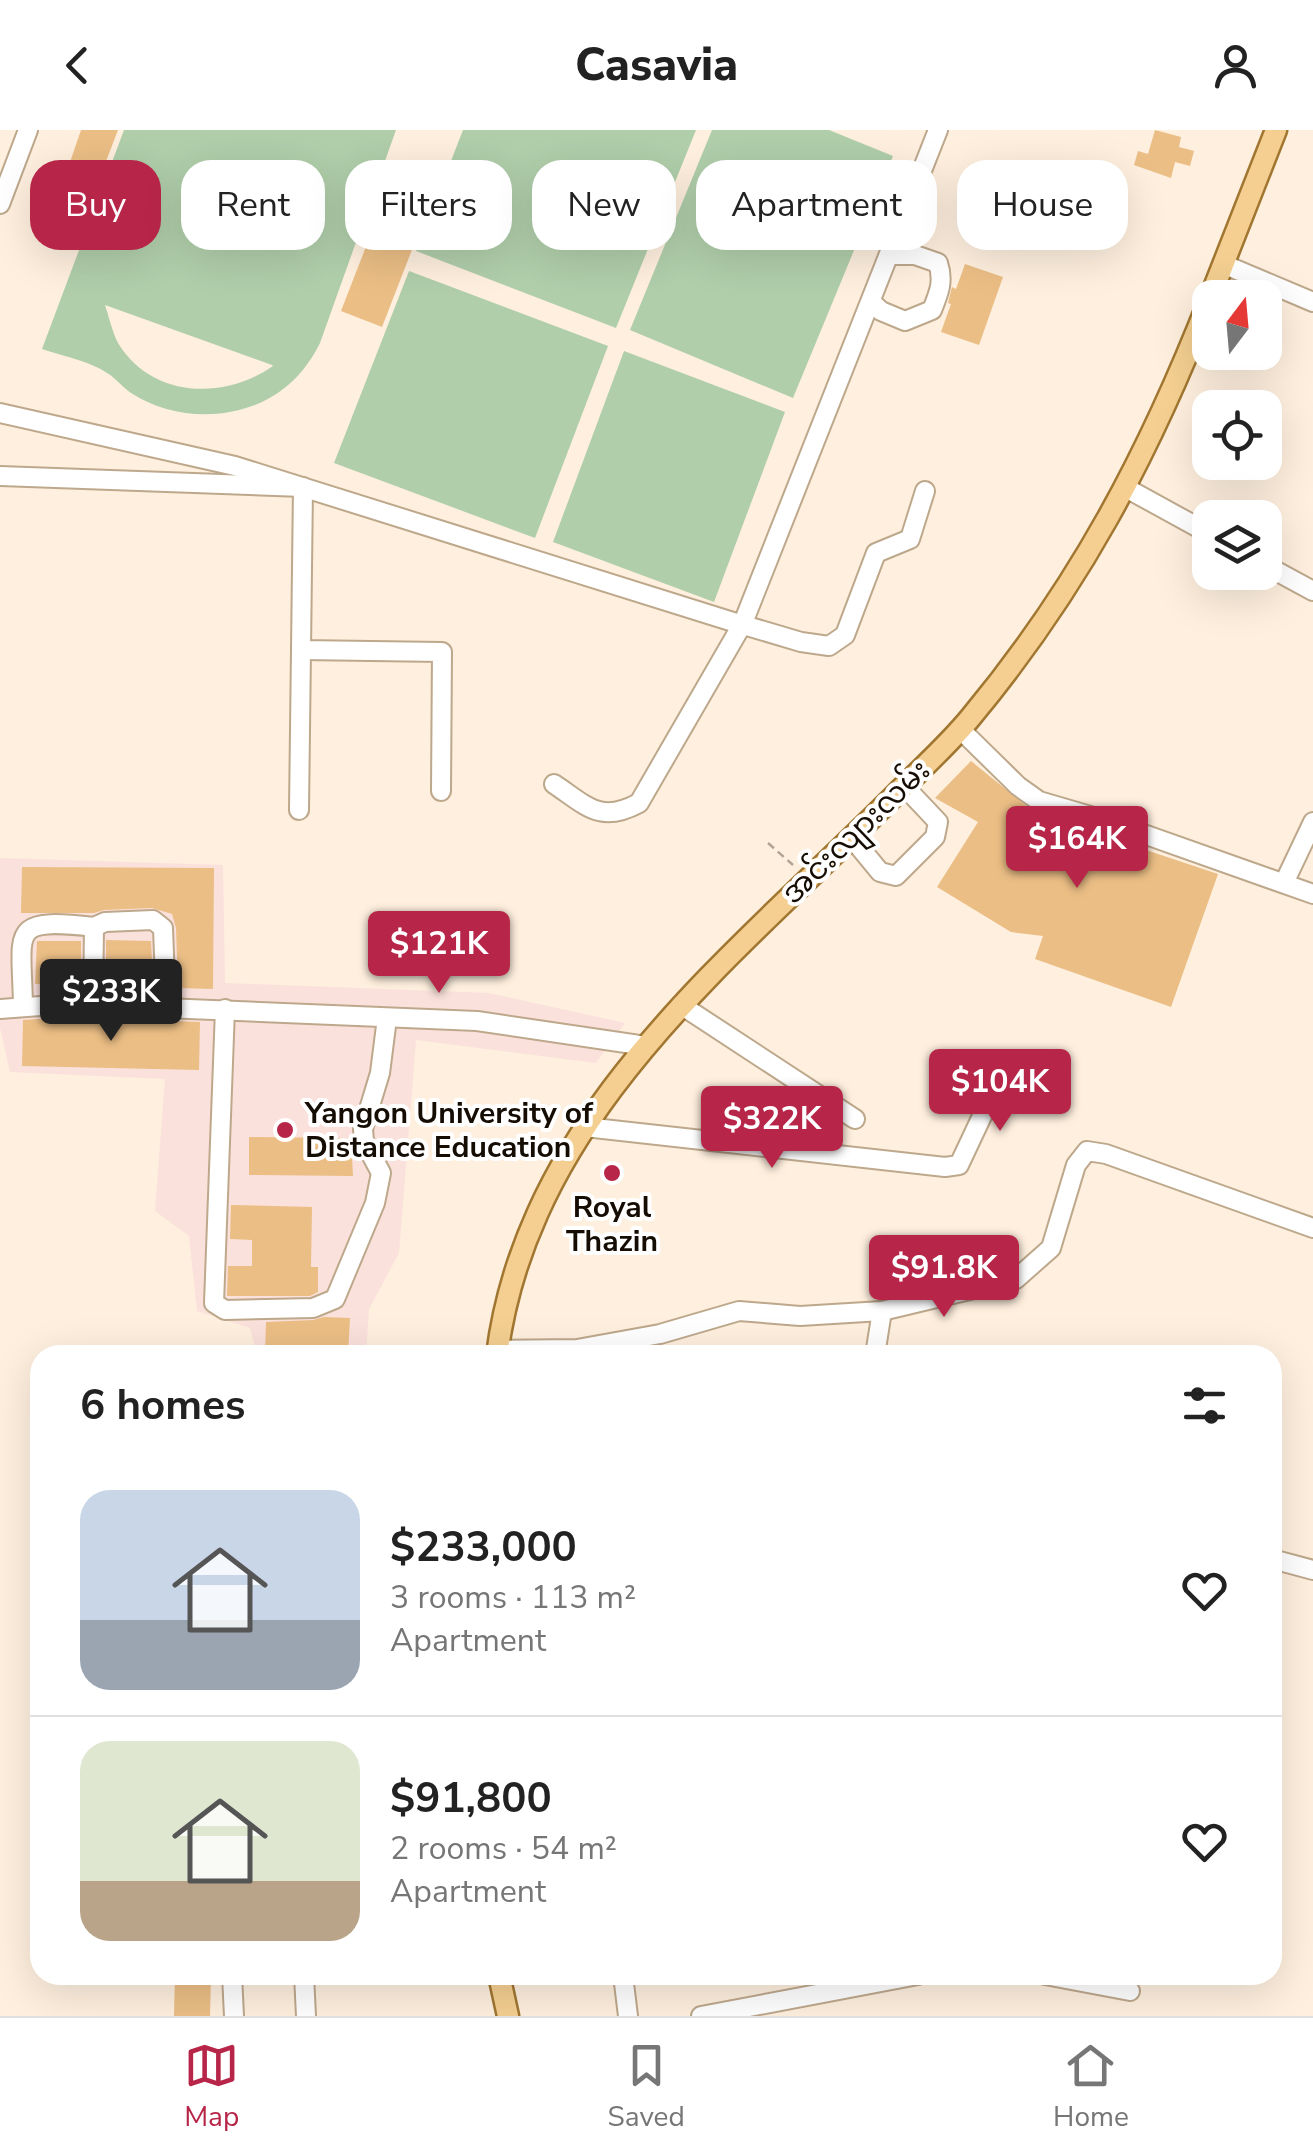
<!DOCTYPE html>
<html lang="en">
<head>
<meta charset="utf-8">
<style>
	:root { --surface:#fff; --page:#f6f6f6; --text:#222; --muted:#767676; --line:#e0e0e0; --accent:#b72649 }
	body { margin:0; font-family:"Nunito Sans","Noto Sans Myanmar",sans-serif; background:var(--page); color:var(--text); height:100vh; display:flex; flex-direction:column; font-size:38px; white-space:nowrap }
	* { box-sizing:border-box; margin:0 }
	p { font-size:32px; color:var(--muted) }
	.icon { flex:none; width:55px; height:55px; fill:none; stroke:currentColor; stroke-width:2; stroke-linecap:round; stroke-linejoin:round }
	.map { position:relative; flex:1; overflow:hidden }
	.panel { position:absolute; left:30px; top:1215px; width:1252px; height:640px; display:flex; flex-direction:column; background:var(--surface); border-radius:30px; box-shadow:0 10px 40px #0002 }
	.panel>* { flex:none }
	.guide { position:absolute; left:30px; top:30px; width:1255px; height:90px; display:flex; gap:20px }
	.needle { width:65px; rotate:16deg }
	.fabs { position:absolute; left:1192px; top:150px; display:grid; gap:20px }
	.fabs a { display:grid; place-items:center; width:90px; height:90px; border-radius:20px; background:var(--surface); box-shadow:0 10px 40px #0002; font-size:50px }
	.price { position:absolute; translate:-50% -85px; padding:0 22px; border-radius:10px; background:var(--accent); color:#fff; font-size:32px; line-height:65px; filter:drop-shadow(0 2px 5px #0008) }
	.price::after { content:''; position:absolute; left:50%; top:60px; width:30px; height:22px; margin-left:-15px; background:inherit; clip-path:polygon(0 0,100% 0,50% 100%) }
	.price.selected { background:#222; color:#fff }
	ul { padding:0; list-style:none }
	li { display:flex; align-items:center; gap:30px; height:250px; padding:0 50px }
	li+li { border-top:2px solid var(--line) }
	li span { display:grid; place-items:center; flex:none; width:280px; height:200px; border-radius:30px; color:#555 }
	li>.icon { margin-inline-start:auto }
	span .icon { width:120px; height:120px; fill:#fffc; stroke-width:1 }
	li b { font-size:42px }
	h2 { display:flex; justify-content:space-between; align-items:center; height:120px; padding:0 50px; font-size:42px }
	.tag { padding:0 35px; border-radius:30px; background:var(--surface); box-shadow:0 10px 40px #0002; font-size:35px; line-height:90px }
	.tag.selected { background:var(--accent); color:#fff }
	header { display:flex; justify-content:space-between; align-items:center; height:130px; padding:0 50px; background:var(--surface); font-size:45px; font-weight:800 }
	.tab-bar { display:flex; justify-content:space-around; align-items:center; height:140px; border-top:2px solid var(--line); background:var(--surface); font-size:28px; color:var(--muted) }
	.tab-bar a { display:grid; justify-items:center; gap:5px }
	.tab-bar .selected { color:var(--accent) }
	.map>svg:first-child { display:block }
	.education { fill:#fbe1dc }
	.green { fill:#b0ceaa; fill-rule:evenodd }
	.building { fill:#ebbe85 }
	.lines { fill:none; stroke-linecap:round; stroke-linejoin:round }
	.minor-casing { stroke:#bea88c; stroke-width:22 }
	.major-casing { stroke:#a17630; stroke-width:25 }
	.path { stroke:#b2a597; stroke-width:2.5; stroke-dasharray:8 5; stroke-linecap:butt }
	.minor { stroke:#fff; stroke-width:18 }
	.major { stroke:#f4cf91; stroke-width:20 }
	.poi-dot { fill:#b72649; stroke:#fff; stroke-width:4 }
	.labels { text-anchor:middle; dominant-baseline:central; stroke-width:8; stroke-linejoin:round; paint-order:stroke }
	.street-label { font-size:30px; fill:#150d04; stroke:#fff }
	.poi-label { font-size:30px; font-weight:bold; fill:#150d04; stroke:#fff; text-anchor:start }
</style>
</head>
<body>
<header><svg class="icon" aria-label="back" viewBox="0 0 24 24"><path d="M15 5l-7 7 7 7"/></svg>Casavia<svg class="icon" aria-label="person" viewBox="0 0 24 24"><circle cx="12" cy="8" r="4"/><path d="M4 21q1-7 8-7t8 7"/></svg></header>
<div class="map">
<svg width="1313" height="1886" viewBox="0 0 1313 1886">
	<rect width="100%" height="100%" fill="#feefde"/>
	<!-- education -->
	<polygon class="education" points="0,728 223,735 225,853 489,863 625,893 596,933 416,910 399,1123 369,1179 366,1225 257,1225 250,1198 197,1181 189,1106 155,1081 165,949 10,942 0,898"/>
	<!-- green -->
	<g class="green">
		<path d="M124,0H396L320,213C307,239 289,259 262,272C220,291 170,288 131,263C122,257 116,248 107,243C90,231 62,226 42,219ZM105,175L272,235L273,236C225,270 152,269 118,213C112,201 109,187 105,175Z"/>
		<polygon points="463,0 696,0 616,198 416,121"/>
		<polygon points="712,0 829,0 893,26 793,268 630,200"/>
		<polygon points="409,141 608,216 535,408 334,333"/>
		<polygon points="624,221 785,282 714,472 553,412"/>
	</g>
	<!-- building -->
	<g class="building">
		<polygon points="81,0 118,0 79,102 50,91"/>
		<polygon points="1155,0 1181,7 1179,17 1194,21 1190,36 1175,32 1171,48 1134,35 1138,21 1148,24"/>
		<polygon points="393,47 434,63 382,197 341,181"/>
		<polygon points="965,134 1003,147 979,215 941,202 951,174 948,173 952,157 956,159"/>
		<polygon points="971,631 1035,683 1218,744 1171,877 1035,829 1043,806 1011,802 937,757 978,692 935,668"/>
		<polygon points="22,737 214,738 213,859 178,858 176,798 172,784 152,778 104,780 94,783 21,783"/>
		<polygon points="106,810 151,811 153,855 106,855"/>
		<polygon points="37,811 81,811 81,855 35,854"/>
		<polygon points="67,887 200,892 199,940 22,936 23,890"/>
		<polygon points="249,1007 351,1008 353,1046 249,1045"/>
		<polygon points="231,1075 312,1077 311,1137 318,1137 318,1162 310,1166 227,1166 228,1136 252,1136 252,1110 230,1109"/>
		<polygon points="324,1187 350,1188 348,1225 265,1225 266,1192 313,1190"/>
		<polygon points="175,1845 211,1845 210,1886 174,1886"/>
	</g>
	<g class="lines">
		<!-- minor casing -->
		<g class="minor-casing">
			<g id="minor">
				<polyline points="0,74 28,0"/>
				<polyline points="1223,134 1313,172"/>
				<path d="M871,172L881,181L905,191L932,180C939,163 944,151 938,133L915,125H890"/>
				<polyline points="0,283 235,336 730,491 801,512 829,516 845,505 876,423 910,409 925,361"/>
				<polyline points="0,346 303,357 301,520 442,522 441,661"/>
				<polyline points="1126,358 1210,404"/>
				<polyline points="1265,435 1313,461"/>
				<polyline points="960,599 1018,656 1039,671 1104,690 1313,764"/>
				<path d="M554,654C587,676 600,694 639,673L743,493L938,0"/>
				<polyline points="299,680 301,520"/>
				<polyline points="852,708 880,742 896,746 935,707 938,692 904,656"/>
				<polyline points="1284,753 1313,692"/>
				<polyline points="93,875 94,797 105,792 153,790 163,798 166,879"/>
				<polyline points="681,875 855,989"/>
				<path d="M23,877C22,800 7,787 94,797"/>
				<polyline points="0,879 67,874 477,891 646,916"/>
				<polyline points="225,879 214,1173 225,1180 313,1178 335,1169 375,1073 381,1043 364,1011 363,999 380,943 387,888"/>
				<polyline points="585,997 945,1037 959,1035 998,952"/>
				<polyline points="497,1220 577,1219 660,1204 739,1181 800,1186 882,1181 1016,1149 1051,1118 1076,1035 1087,1021 1106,1024 1313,1098"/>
				<polyline points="875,1225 882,1181"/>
				<polyline points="1272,1429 1313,1440"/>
				<polyline points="232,1845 234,1886"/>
				<polyline points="304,1845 306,1886"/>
				<polyline points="623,1845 628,1886"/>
				<polyline points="1045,1845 1130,1861"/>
				<polyline points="701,1886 918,1845"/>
			</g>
		</g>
		<!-- major casing -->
		<g class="major-casing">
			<g id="major">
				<polyline points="1210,168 1276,0"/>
				<path d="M497,1225C528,982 736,825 897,663C922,638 949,614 971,587C1079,457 1149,324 1210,168"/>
				<polyline points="499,1845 508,1886"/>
			</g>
		</g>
		<!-- path -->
		<polyline class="path" points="768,713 793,735"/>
		<!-- minor -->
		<use href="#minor" class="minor"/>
		<!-- major -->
		<use href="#major" class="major"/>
	</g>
	<!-- markers -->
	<g class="poi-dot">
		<circle cx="285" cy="1000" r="10"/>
		<circle cx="612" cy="1043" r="10"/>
	</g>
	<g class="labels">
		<!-- street labels -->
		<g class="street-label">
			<text transform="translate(856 702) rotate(-44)">အင်းလျားလမ်း</text>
		</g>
		<!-- poi labels -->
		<g class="poi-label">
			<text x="305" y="983">Yangon University of<tspan x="305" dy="34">Distance Education</tspan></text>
			<text x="612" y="1077" text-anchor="middle">Royal<tspan x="612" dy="34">Thazin</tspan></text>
		</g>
	</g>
</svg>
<div class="fabs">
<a><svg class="needle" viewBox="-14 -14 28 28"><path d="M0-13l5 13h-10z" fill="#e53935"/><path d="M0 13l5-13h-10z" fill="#767676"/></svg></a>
<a><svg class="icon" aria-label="locate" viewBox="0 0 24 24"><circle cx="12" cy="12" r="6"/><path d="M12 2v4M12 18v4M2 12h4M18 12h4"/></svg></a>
<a><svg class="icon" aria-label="layers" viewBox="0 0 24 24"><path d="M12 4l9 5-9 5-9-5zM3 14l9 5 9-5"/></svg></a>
</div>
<b class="price" style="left:1077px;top:761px">$164K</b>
<b class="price" style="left:439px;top:866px">$121K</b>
<b class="price selected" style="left:111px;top:914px">$233K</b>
<b class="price" style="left:1000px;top:1004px">$104K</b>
<b class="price" style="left:772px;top:1041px">$322K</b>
<b class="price" style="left:944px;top:1190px">$91.8K</b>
<div class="guide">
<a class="tag selected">Buy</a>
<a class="tag">Rent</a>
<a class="tag">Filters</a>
<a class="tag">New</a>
<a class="tag">Apartment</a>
<a class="tag">House</a>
</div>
<section class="panel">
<h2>6 homes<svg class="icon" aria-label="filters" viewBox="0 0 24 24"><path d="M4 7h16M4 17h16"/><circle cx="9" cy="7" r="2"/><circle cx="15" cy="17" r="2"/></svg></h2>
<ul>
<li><span style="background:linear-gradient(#c9d6e8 65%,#9aa5b1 0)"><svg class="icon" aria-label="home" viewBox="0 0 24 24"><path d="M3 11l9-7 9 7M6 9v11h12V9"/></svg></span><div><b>$233,000</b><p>3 rooms · 113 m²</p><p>Apartment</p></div><svg class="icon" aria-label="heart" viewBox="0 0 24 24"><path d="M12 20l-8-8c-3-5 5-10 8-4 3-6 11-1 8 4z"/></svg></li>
<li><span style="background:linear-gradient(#dfe7d0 70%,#b9a48a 0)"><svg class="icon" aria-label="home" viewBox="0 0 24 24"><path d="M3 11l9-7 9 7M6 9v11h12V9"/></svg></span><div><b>$91,800</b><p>2 rooms · 54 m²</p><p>Apartment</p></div><svg class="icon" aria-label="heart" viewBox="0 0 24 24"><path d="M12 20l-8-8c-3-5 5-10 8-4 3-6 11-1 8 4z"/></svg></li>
</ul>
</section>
</div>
<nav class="tab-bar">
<a class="selected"><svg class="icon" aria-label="map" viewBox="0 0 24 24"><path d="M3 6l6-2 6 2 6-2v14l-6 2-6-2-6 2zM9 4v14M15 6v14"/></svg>Map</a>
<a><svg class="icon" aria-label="saved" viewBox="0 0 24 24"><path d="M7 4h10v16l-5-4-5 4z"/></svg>Saved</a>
<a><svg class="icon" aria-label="home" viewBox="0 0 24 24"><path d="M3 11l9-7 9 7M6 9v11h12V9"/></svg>Home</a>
</nav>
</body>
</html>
